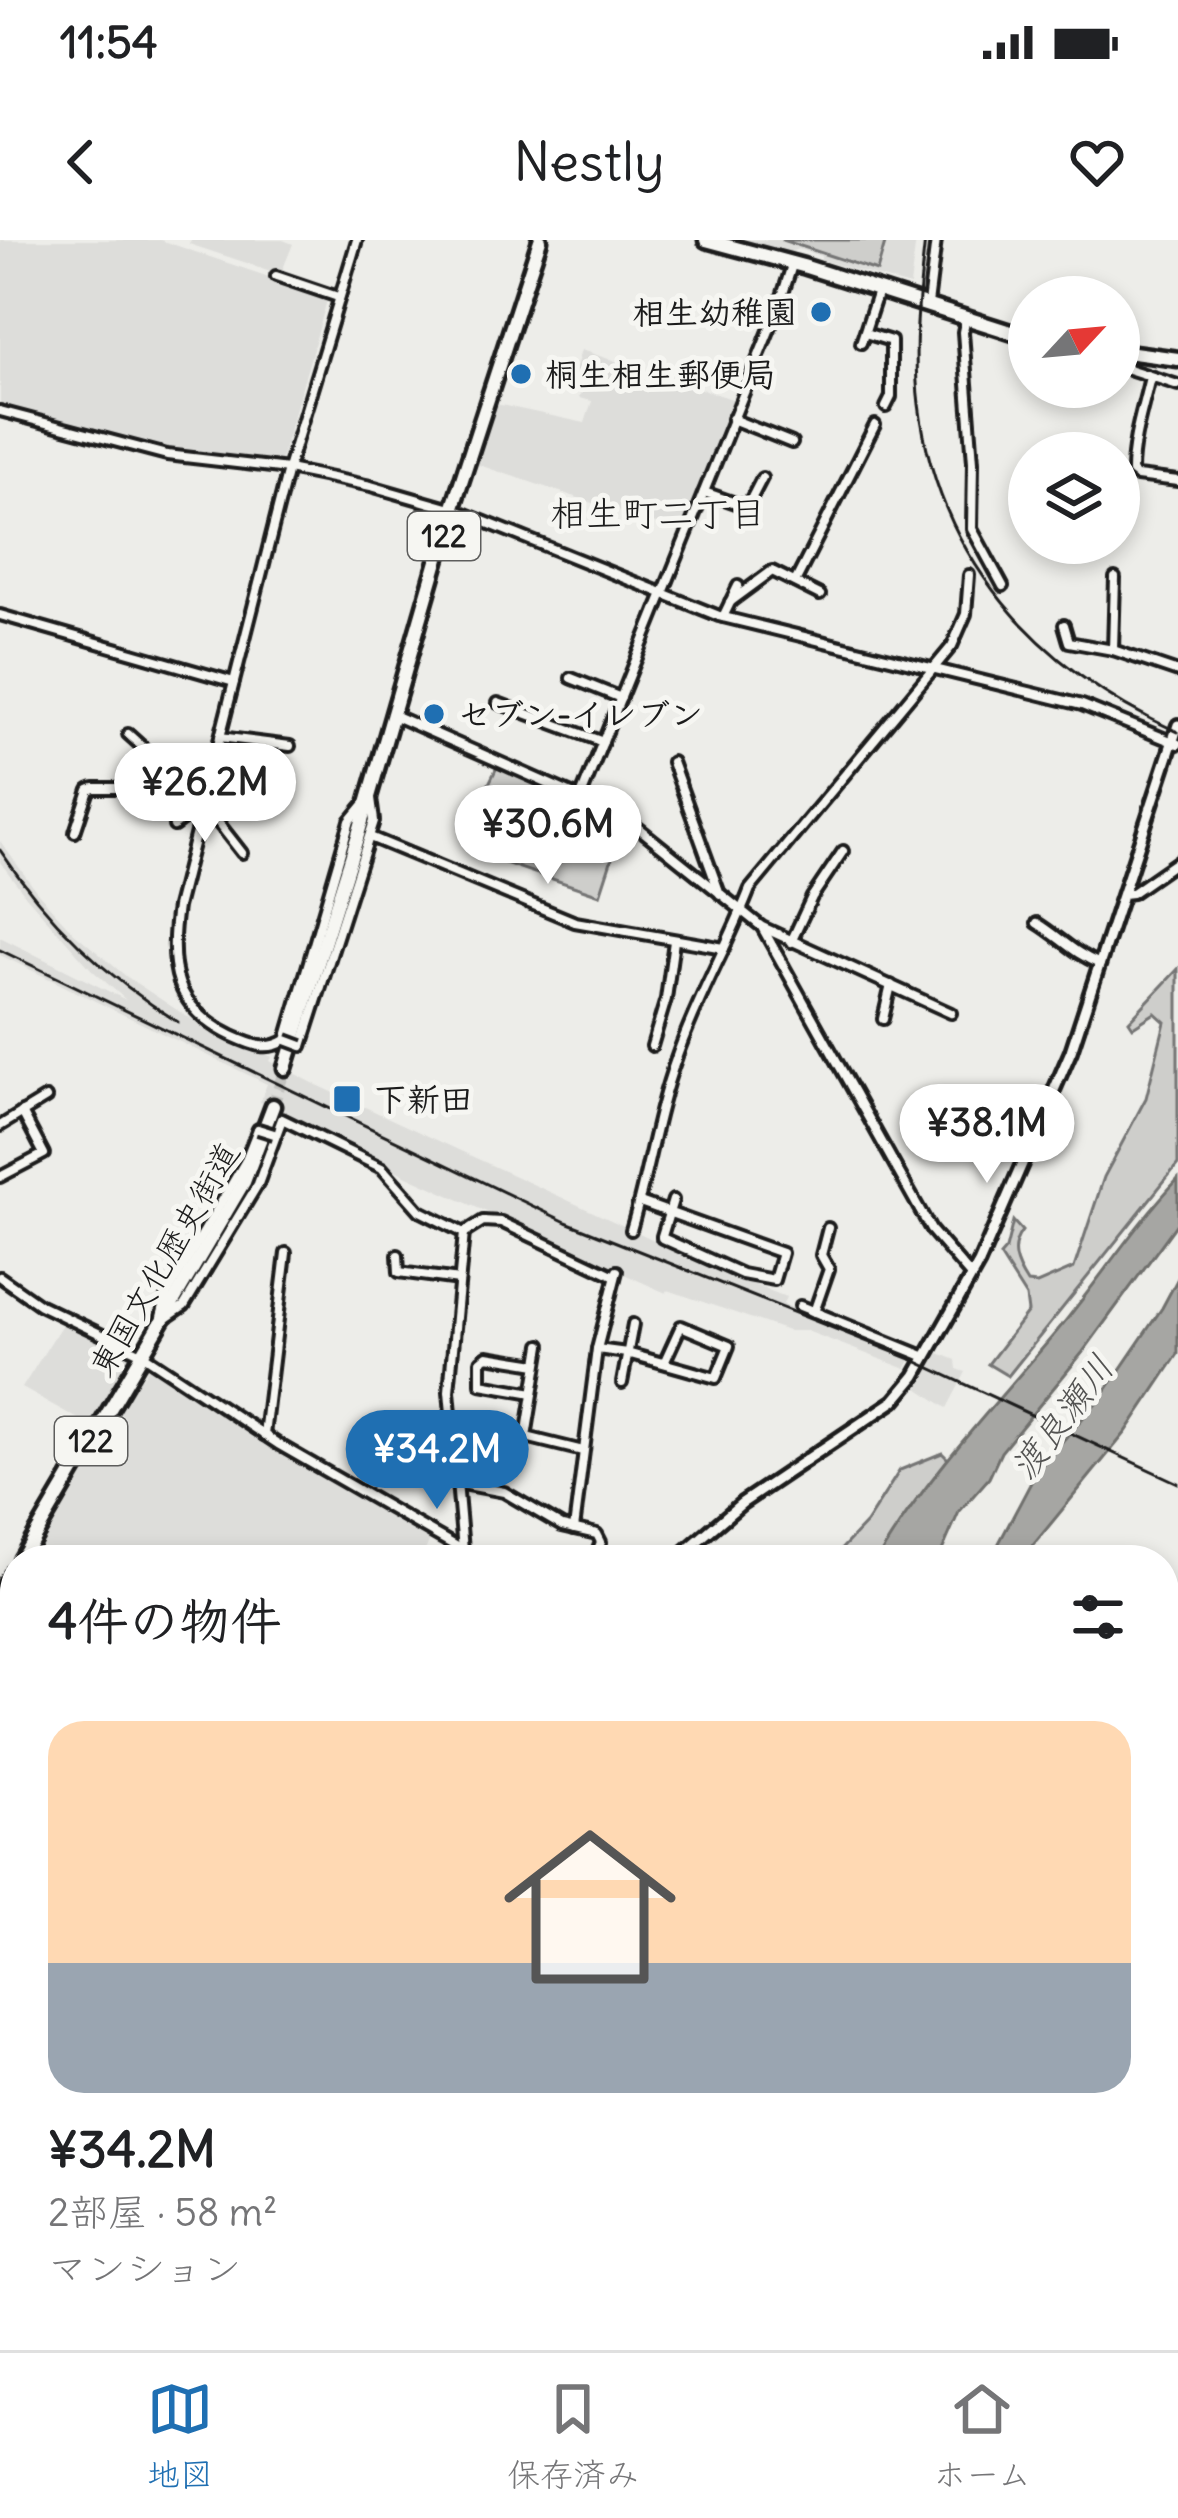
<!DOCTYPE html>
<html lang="ja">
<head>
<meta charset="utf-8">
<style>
	:root { --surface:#fff; --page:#f6f6f6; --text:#202124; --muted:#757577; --line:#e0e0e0; --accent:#1f6fb2 }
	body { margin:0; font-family:Delius,"Klee One",sans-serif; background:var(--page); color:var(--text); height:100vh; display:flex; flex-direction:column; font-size:45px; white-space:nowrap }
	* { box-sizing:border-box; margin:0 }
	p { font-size:39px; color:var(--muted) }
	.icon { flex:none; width:66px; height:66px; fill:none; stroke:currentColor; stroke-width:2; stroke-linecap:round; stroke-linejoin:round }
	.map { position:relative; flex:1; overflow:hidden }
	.sheet { position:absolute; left:0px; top:1305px; width:1179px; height:807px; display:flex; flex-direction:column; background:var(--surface); border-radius:48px 48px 0 0; box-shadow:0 6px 18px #0003 }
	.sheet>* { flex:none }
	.needle { width:78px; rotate:64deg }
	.buttons { position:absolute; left:1008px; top:36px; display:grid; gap:24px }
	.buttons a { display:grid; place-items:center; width:132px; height:132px; border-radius:50%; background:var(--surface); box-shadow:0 6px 18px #0003; font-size:60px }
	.price { position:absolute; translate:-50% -102px; padding:0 27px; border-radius:42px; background:#fff; color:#222; font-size:39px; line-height:78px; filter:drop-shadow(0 3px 6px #0008) }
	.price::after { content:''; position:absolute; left:50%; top:72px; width:36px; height:27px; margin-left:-18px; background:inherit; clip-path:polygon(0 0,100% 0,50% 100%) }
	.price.selected { background:var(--accent); color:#fff }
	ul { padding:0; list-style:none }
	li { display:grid; align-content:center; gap:24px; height:636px; padding:0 48px }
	li span { display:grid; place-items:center; height:372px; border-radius:36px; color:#555 }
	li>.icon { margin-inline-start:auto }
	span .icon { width:216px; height:216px; fill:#fffc; stroke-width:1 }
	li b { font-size:51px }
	h2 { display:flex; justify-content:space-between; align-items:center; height:144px; padding:0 48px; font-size:51px }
	.status { display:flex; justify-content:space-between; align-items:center; height:84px; padding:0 60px; background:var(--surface); direction:ltr }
	.status svg { height:33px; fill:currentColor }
	header { display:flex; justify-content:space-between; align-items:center; height:156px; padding:0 48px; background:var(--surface); font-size:54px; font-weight:600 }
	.dock { display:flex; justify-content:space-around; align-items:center; height:168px; border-top:3px solid var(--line); background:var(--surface); font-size:33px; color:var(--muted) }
	.dock a { display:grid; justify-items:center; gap:6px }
	.dock .selected { color:var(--accent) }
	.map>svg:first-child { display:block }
	.built { fill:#ddddda }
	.green { fill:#cececb; stroke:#757574; stroke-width:3 }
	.water { fill:#a6a6a3; stroke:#6f6f6d; stroke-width:3 }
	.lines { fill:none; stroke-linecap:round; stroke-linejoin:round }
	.stream { stroke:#6f6f6d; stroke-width:3 }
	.trunk-tunnel { stroke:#c3c3c0; stroke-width:12; stroke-dasharray:12 6; stroke-linecap:butt }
	.minor-casing { stroke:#1c1c1c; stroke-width:16 }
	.tertiary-casing { stroke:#1c1c1c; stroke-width:18 }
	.trunk-casing { stroke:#1c1c1c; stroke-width:21 }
	.minor { stroke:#f6f6f2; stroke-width:8 }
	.tertiary { stroke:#f6f6f2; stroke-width:9 }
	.trunk { stroke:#f6f6f2; stroke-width:12 }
	.rail { stroke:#1c1c1c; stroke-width:3 }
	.minor-bridge-casing { stroke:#1c1c1c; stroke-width:16; stroke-linecap:butt }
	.minor-bridge { stroke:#f6f6f2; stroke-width:8 }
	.poi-dot { fill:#1f6fb2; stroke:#f6f6f2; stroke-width:4.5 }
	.labels { text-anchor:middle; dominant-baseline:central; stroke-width:10; stroke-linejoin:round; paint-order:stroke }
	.shield { fill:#f6f6f2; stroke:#5d5d5c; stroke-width:3 }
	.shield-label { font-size:30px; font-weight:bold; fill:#1c1c1c }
	.poi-label { font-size:33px; font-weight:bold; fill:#1c1c1c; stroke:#f6f6f2; text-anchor:start }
	.street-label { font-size:33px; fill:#1c1c1c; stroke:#f6f6f2 }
	.neighbourhood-label { font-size:36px; fill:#1c1c1c; stroke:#f6f6f2 }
	.water-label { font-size:36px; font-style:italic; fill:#535352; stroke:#f6f6f2 }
</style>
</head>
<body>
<div class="status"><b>11:54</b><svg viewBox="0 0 49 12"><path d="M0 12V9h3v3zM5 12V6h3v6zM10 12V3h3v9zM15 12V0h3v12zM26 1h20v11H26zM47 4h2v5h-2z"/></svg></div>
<header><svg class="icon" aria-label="back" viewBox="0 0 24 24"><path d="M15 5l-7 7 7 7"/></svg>Nestly<svg class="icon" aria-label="heart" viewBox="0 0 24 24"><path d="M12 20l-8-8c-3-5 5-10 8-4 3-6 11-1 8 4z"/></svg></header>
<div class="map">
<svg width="1178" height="2110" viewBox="0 0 1178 2110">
	<rect width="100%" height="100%" fill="#edede9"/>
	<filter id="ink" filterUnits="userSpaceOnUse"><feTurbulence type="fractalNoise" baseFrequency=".00833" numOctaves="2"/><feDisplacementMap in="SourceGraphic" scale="24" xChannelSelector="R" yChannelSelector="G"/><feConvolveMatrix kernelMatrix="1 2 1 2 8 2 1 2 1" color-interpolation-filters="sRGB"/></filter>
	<g filter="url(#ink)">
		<!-- built -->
		<g class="built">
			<polygon points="0,0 160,0 328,57 280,223 173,214 0,167"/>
			<polygon points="191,0 283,0 293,4 282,31 274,32 189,4"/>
			<polygon points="739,0 916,0 910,46 821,20 821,16 798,9 788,13"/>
			<polygon points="581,110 735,160 680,292 476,224 496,164 585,183 592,161 579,158 584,143 572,141"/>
			<polygon points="0,601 37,652 74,693 127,737 186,776 272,817 270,821 315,844 628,988 633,994 635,991 719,1031 786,1057 783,1064 913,1117 906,1129 807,1091 788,1091 668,1050 666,1053 407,936 291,878 290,873 260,862 267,844 0,715 0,697 126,760 92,730 26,656 0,622"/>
			<polygon points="66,1078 132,1117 91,1186 22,1148"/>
			<polygon points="939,1113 956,1120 957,1129 966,1132 947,1168 918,1148"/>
			<polygon points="150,1125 283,1213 431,1297 421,1320 32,1320 96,1214 93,1211 100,1199 138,1137 142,1138"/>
		</g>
		<!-- green -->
		<g class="green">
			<polygon points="782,0 886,0 877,31"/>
			<polygon points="499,523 542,541 539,549 573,568 564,596 612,618 600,655 475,613 476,609 487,613 494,593 501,596 510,576 480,562"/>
			<path d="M1178,729V924L1008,1136L988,1124L1028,1072L1026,1057L1000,1016L1006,1009L1013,981L1022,991C1008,1009 1016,1026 1027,1043L1037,1044L1074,1028L1104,937L1146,858L1165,782L1155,773L1133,787L1129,781Z"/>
			<polygon points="942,1213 948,1219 877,1320 831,1320 866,1283 900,1230"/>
			<polygon points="1164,1642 1178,1646 1178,1899 1174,1903 1171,1899 1164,1901"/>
			<polygon points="371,2097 567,2097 559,2110 364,2110"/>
		</g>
		<!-- water -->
		<g class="water">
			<path d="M1178,939V982L1083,1112L1001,1212L989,1238L959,1272L938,1320H877C927,1235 995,1165 1058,1090C1099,1040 1134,986 1178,939Z"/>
			<polygon points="1178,1038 1178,1114 1126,1192 1021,1320 990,1320 1038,1229 1102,1156 1162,1068"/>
		</g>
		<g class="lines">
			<!-- stream -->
			<polyline class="stream" points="0,1807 15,1789"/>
			<!-- trunk-tunnel -->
			<polyline class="trunk-tunnel" points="273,866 285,828"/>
			<!-- minor casing -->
			<g class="minor-casing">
				<g id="minor">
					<path d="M357,0L288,229L177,667C168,727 174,768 232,796C252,805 267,812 286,800L350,581L364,564"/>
					<polyline points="276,36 338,57"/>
					<polyline points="928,64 936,0"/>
					<polyline points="966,77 963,92 973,222 972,289 1003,346"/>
					<polyline points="865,93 891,101 891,157 886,167"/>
					<polyline points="861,103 878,51"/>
					<polyline points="1119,126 1178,145"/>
					<path d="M1150,137C1143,168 1132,200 1132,232L1137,236L1178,241"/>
					<polyline points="0,171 167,215 288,229 371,246 458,271 719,376 1082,465 1178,504"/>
					<polyline points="732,179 792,203"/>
					<polyline points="704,252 747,267 762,238"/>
					<polyline points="795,342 875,185"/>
					<polyline points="730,362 772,331 820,355"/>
					<polyline points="0,375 234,442"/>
					<polyline points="723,377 738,346"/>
					<polyline points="1064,385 1069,402 1113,410 1115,338"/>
					<polyline points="1113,410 1178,432"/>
					<polyline points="571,438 621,458"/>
					<polyline points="498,463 603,502"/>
					<polyline points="393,475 626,578 762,687 951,773"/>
					<polyline points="128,494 199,558 242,613"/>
					<polyline points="220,497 290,506"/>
					<polyline points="672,522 720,654"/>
					<polyline points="581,556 779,66 792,25"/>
					<polyline points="174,586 201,566"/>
					<polyline points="75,592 89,550 94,548 182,548"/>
					<polyline points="370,597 575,682 724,708"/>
					<polyline points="1123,654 1132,653 1178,621"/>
					<path d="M1037,683C1060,697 1074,714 1100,724"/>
					<polyline points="763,689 931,990 971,1036"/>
					<polyline points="791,702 812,657 843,611"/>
					<polyline points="883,779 891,745"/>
					<polyline points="302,806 374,581 371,558"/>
					<polyline points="652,806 666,759 674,701"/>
					<polyline points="0,886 46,858"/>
					<polyline points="0,937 44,914 22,872"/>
					<polyline points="640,962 782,1013 774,1040 742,1034 662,998 662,996 673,960"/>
					<path d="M631,990C648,933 656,874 676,819C696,760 728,706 750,649L952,406L966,374L969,335"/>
					<polyline points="464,993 483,981 501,982 615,1036"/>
					<polyline points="398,1015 399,1032 459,1040"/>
					<polyline points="0,1037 40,1065 142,1114 278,1204 480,1320"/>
					<polyline points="800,1066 926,1117"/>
					<polyline points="814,1072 829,1029 821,1015 828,988"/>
					<polyline points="161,1077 167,1054 245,922 258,889"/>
					<polyline points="162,1081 184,1066 258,944 282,879 382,928 420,971 464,993"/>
					<polyline points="541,1105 526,1197 583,1211"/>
					<polyline points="597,1109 627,1113 716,1138 729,1106 681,1086 664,1123"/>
					<polyline points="622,1143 633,1084"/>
					<polyline points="533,1153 481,1144 481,1121 487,1116 537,1124"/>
					<polyline points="264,1195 286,1013"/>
					<polyline points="457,1243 504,1252 562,1286 597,1294 601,1302 594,1320"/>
					<polyline points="574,1289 597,1109 617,1031"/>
					<polyline points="463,1310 449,1151 464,993"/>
					<polyline points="0,1712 15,1685"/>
					<polyline points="0,1944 7,1942 15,1946"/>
					<polyline points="0,2059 6,2071 0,2091"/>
					<polyline points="1164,2069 1178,2048"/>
					<polyline points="934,2097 950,2110"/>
					<polyline points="662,2110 687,2098 698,2098"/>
					<polyline points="737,2110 742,2097"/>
				</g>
			</g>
			<!-- tertiary casing -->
			<g class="tertiary-casing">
				<g id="tertiary">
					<polyline points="675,1320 742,1263 894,1161 915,1136 979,1023 1071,811 1178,485"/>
					<polyline points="1164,1931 1178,1914"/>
					<polyline points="1164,1947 1178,1930"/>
					<polyline points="1164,1989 1178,1998"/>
					<polyline points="953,2097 969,2110"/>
					<polyline points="972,2097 988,2110"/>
					<polyline points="698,2099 698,2110"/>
					<polyline points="9,2110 15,2089"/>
					<polyline points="1013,2110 1024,2097"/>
					<polyline points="1029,2110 1040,2097"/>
				</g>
			</g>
			<!-- trunk casing -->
			<g class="trunk-casing">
				<g id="trunk">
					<polyline points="706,0 803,26 1029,98"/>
					<polyline points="1119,111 1178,119"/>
					<polyline points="285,828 358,595 450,276 540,0"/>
					<polyline points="21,1320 244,942 273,866"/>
					<polyline points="0,1354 15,1330"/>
				</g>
			</g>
			<!-- minor -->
			<use href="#minor" class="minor"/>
			<!-- tertiary -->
			<use href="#tertiary" class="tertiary"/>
			<!-- trunk -->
			<use href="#trunk" class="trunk"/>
			<!-- rail -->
			<g class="rail">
				<path d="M925,0C919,54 912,109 919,164C938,320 1039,430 1178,492"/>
				<path d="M0,610C47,681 106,737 178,782"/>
				<polyline points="0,710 566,982 911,1119 1178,1243"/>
			</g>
			<!-- minor-bridge casing -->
			<g class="minor-bridge-casing">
				<g id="minor-bridge">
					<polyline points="286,800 302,806"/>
					<polyline points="258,889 274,894"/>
				</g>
			</g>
			<!-- minor-bridge -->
			<use href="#minor-bridge" class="minor-bridge"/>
		</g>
	</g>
	<!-- markers -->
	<g class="poi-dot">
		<circle cx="821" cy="72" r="12"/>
		<circle cx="521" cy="134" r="12"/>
		<circle cx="434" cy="474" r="12"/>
		<rect x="332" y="844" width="30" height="30" rx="6"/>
	</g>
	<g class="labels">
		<!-- shield labels -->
		<g class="shield">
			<rect x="408" y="272" width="72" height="48" rx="9"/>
			<rect x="55" y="1177" width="72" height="48" rx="9"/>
		</g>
		<g class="shield-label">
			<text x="444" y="296">122</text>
			<text x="91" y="1201">122</text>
		</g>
		<!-- poi labels -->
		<g class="poi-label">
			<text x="797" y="72" text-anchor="end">相生幼稚園</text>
			<text x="545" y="134">桐生相生郵便局</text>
			<text x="458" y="474">セブン-イレブン</text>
			<text x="374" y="859">下新田</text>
		</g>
		<!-- street labels -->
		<g class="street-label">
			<text transform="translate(164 1019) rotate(-60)">東国文化歴史街道</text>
		</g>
		<!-- neighbourhood labels -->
		<g class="neighbourhood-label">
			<text x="658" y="273">相生町二丁目</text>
		</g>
		<!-- water labels -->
		<g class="water-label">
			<text transform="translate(1062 1177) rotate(-53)">渡良瀬川</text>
		</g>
	</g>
</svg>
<div class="buttons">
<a><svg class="needle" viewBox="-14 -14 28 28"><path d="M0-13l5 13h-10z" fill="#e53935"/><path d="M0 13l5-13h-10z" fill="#757577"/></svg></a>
<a><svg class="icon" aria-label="layers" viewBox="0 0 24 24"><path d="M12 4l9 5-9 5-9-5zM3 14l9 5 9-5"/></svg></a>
</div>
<b class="price" style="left:205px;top:605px">¥26.2M</b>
<b class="price" style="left:548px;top:647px">¥30.6M</b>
<b class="price" style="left:987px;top:946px">¥38.1M</b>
<b class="price selected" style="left:437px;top:1272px">¥34.2M</b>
<section class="sheet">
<h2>4件の物件<svg class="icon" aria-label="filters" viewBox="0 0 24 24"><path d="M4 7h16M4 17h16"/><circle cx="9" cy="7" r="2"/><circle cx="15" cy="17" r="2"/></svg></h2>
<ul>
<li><span style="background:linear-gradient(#ffd9b3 65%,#9aa5b1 0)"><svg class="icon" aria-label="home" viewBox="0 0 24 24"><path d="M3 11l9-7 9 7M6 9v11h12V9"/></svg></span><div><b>¥34.2M</b><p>2部屋 · 58 m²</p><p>マンション</p></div></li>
</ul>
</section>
</div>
<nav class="dock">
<a class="selected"><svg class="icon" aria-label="map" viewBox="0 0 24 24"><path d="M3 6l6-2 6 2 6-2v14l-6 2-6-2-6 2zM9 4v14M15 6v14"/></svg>地図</a>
<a><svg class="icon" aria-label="saved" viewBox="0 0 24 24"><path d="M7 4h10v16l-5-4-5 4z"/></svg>保存済み</a>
<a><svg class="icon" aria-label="home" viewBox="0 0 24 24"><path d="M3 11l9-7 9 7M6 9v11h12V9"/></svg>ホーム</a>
</nav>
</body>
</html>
